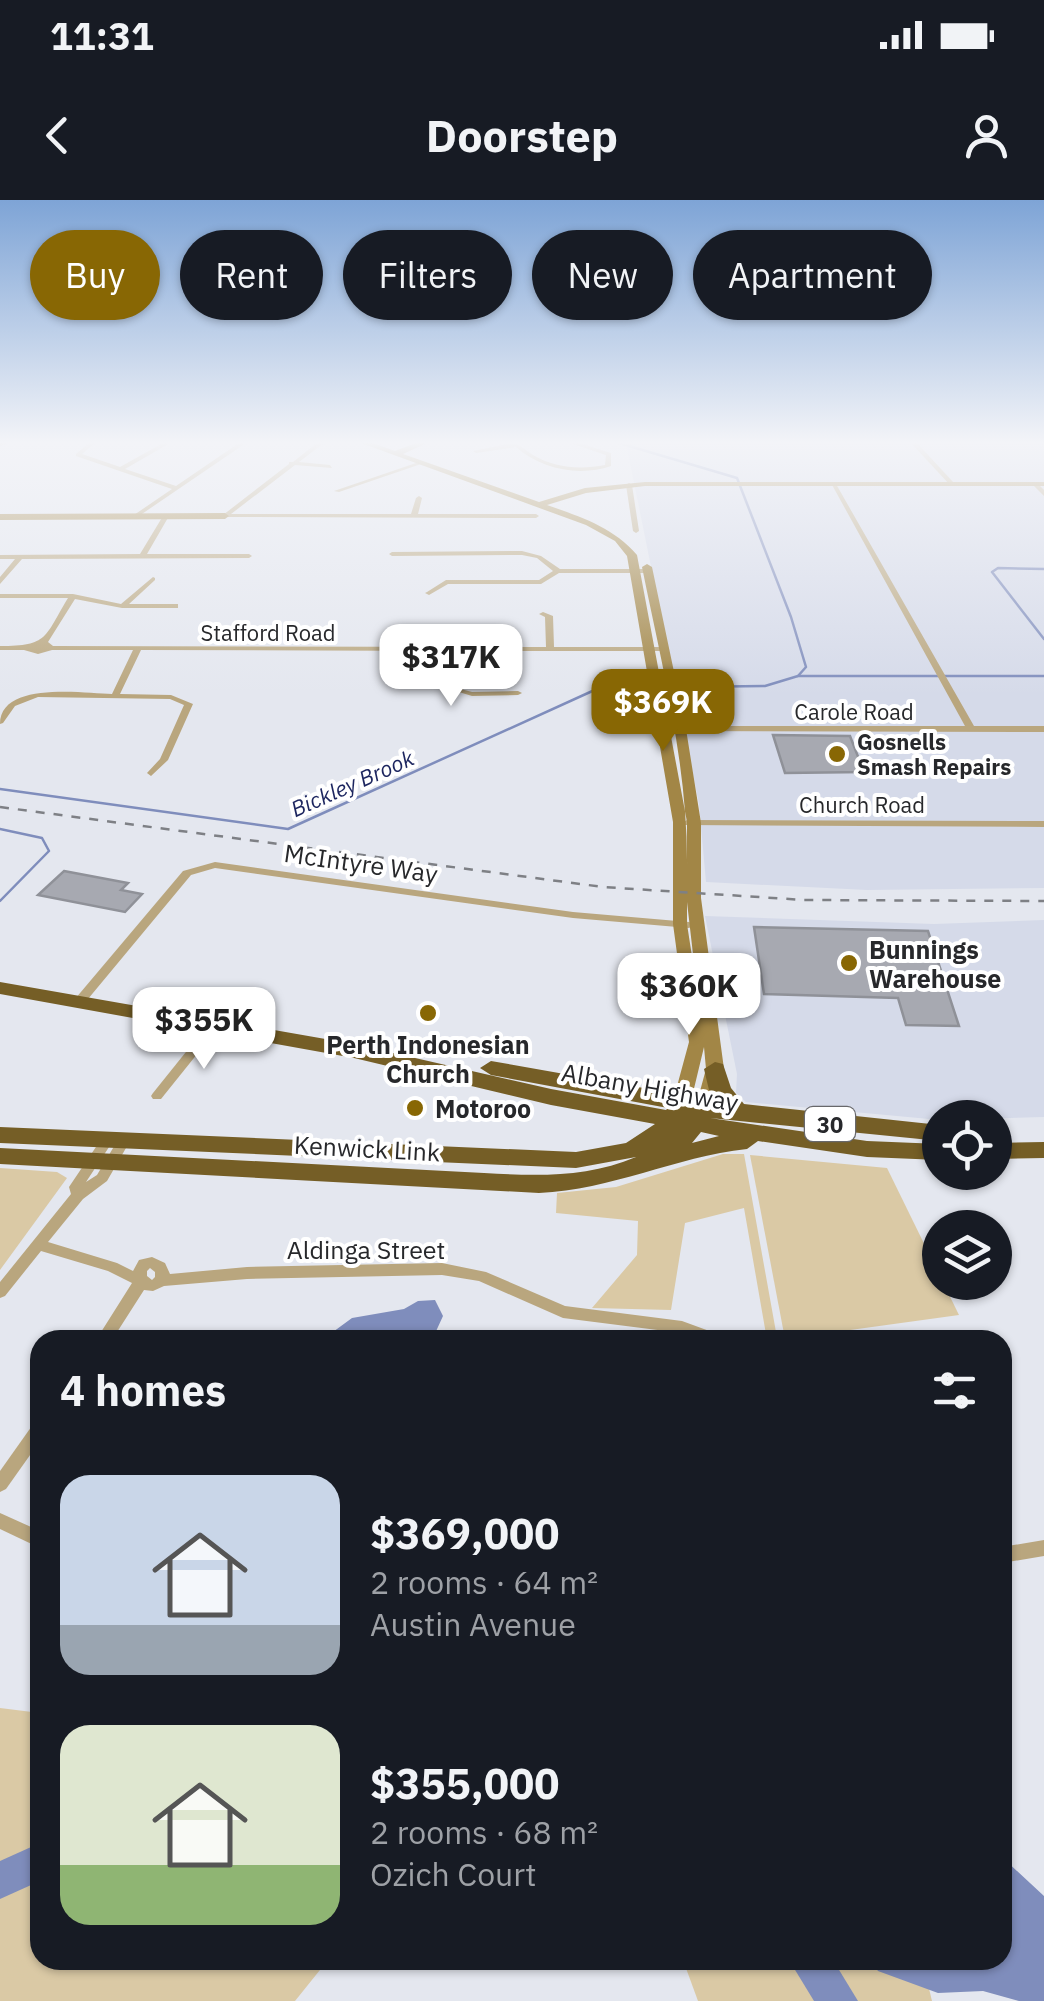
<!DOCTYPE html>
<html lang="en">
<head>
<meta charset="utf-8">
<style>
	:root { --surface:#171b24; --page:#20242c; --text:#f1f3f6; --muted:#9ea1a6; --accent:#886704 }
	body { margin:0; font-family:"IBM Plex Sans",sans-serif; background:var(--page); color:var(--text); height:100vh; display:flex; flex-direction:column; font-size:38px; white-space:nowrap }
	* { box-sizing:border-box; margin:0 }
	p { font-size:32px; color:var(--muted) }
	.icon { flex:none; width:55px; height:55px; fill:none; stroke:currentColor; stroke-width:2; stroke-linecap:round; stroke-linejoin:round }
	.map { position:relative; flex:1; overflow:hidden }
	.side { position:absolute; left:30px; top:1130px; width:982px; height:640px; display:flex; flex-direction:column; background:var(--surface); border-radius:30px; box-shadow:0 2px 8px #0004 }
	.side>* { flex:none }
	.banner { position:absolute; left:30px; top:30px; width:985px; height:90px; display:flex; gap:20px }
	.tools { position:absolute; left:922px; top:900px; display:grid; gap:20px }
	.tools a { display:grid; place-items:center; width:90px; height:90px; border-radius:50%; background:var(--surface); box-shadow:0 2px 8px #0004; font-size:50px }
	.price { position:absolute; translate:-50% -85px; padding:0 22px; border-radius:20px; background:#fff; color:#222; font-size:32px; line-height:65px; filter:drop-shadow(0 2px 5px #0008) }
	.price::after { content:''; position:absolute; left:50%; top:60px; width:30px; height:22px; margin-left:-15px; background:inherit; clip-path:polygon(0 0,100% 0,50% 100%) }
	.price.selected { background:var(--accent); color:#fff }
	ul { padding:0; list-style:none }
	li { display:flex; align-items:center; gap:30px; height:250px; padding:0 30px }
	li span { display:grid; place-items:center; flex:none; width:280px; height:200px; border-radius:30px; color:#555 }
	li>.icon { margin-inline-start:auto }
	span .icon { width:120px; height:120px; fill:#fffc; stroke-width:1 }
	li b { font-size:42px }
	h2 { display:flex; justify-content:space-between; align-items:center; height:120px; padding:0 30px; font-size:42px }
	.pill { padding:0 35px; border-radius:45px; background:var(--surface); box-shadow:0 2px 8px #0004; font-size:35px; line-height:90px }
	.pill.selected { background:var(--accent); color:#fff }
	.status { display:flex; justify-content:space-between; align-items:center; height:70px; padding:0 50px; background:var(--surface); direction:ltr }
	.status svg { height:28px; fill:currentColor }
	header { display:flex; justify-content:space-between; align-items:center; height:130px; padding:0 30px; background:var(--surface); font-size:45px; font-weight:800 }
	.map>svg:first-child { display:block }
	.built { fill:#d5dae9 }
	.green { fill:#dac9a5 }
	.water { fill:#7f8dbc }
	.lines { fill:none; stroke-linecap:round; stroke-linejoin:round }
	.stream { stroke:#7f8dbc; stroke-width:2.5 }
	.river { fill:#7f8dbc; fill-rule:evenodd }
	.building { fill:#a7a9b1; stroke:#8f9198; stroke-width:2.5 }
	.street { fill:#b9a67e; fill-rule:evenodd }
	.secondary { fill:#a28646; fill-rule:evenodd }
	.highway { fill:#755e26; fill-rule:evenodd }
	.rail { stroke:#7e8085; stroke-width:2.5; stroke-dasharray:9 9; stroke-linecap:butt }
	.poi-dot { fill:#886704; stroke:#fff; stroke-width:4 }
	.labels { text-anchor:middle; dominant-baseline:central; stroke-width:8; stroke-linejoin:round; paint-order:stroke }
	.far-street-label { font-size:22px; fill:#27282b; stroke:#fff }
	.far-poi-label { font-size:22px; font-weight:bold; fill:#27282b; stroke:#fff; text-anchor:start }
	.far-water-label { font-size:22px; font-style:italic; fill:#1c255f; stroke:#fff }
	.shield { fill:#fff; stroke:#68686b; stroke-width:2.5 }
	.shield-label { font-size:22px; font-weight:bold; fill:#27282b }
	.street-label { font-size:25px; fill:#27282b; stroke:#fff }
	.poi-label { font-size:25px; font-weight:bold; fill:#27282b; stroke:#fff; text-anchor:start }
</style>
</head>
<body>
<div class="status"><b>11:31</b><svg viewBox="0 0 49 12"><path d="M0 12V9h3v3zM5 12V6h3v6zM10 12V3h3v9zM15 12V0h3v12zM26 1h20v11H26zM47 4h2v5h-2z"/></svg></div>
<header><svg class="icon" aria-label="back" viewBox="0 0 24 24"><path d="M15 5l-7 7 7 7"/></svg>Doorstep<svg class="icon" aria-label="person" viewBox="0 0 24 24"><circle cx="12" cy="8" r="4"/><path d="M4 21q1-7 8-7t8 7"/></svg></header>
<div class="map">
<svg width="1044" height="1801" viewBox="0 0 1044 1801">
	<rect width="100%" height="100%" fill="#e4e7ef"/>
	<!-- built -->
	<g class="built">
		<polygon points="626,243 1044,243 1044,688 867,690 706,682 699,604"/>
		<polygon points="705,716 934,724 1044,720 1044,917 940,920 746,902 736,893 737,874"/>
	</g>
	<!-- green -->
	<g class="green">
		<polygon points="723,954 744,954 776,1132 773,1140 767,1140 744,1008 685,1023 671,1110 592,1108 637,1055 638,1021 556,1013 557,993 616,987"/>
		<polygon points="750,955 887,968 959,1115 785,1139"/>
		<polygon points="0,968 57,972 67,978 0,1070"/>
		<polygon points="0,1508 40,1513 40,1760 328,1760 295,1801 0,1801"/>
		<polygon points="683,1760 922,1760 932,1801 698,1801"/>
	</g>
	<!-- water -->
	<g class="water">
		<polygon points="435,1100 443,1116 432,1140 322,1140 352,1118 404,1109 418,1101"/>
		<polygon points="1003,1658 1044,1696 1044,1801 1019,1801 983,1791 938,1793 878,1771 870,1760 1002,1760"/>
	</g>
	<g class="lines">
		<!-- stream -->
		<g class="stream">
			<polyline points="619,243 737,278 791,417 806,467 798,476"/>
			<polyline points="1044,369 998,368 992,372 1044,439"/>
			<polyline points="683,487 765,486 798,476 1044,476"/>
			<polyline points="0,589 288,629 599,488 642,488"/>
			<polyline points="0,629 42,638 49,651 0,701"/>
		</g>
		<!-- river -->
		<g class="river">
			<polygon points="40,1643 40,1681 0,1699 0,1661"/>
			<polygon points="789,1760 833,1760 858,1801 814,1801"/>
		</g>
	</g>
	<!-- building -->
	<g class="building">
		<polygon points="773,535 850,536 864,572 785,573"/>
		<polygon points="64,671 128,683 121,690 142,694 125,712 38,695"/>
		<polygon points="754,727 928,731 959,826 906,825 898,798 764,794"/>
	</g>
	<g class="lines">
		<!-- street -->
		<g class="street">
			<polygon points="89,243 95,243 82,254 120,267 163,243 170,243 125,269 176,286 239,243 246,243 136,318 134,315 172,289 76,256 76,254"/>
			<polygon points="317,243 324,243 299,262 330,265 332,268 295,265 231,314 411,314 416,298 419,296 422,298 418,314 536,314 539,316 536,318 223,317 223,315 289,264 289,262 293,262"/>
			<path d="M512,243C521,245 525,250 533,255C555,268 580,270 605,265L606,255L570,243H579L611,253V266C579,277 541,269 516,247L476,253L473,251Z"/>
			<polygon points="911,243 917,243 954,283 954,285 950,285"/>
			<polygon points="419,262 424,263 339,292 334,291"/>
			<polygon points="629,283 632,285 639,331 636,333 633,331 626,285"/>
			<polygon points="831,283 836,284 974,526 1044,526 1044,532 661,531 660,529 664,526 965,526"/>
			<polygon points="1033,283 1037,283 1044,290 1044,296 1033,285"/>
			<polygon points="166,314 169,316 147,354 249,354 252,356 249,358 22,359 0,384 0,377 15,359 0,359 0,355 140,354 163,316"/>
			<polygon points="522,351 541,356 560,369 648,369 651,371 648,373 559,373 541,384 448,384 429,395 425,393 427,392 446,380 539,380 553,371 537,358 522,355 392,356 389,354 392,352"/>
			<path d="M153,377L155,378V380L129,404H178V408H122L75,399L48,442L53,446L546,447L545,417L539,414L543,412L553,416L554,447H664L668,449L664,451H457V488L472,492L518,491L522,493L518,495L472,496L449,489V451L141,450L120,494L171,495L193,504L168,560L151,576L147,573L160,559L184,505L170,499L38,497L15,506L3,523L0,524C0,481 83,493 112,494L133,450H52L38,454L24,450H0V446C49,446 44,437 68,398H0V394H73L121,404Z"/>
			<polygon points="687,620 1044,621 1044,627 684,625 682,623"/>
			<polygon points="215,662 573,712 689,722 694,725 689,728 573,718 215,668 191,675 83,805 75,805 73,802 75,799 183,671"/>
			<polygon points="218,816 222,817 224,820 222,823 161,899 153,899 151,896 153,893 214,817"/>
			<path d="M107,936L113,941L86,982L97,975L119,938H129L130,941L107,981L83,999L48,1042L117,1063L133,1071L139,1060L152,1057L165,1063L170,1074L247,1067L442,1063L486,1072L565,1106L682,1121L723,1136L726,1140H701L681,1133L563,1118L479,1081L442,1075L247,1079L164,1086L153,1091L144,1090L112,1140H96L132,1083L108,1071L41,1051L5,1096L0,1098V1082L71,994L69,987L71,984L102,938ZM150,1068L155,1072V1077L152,1080L147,1076V1071Z"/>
			<polygon points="40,1221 40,1241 6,1289 0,1292 0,1271 34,1223"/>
			<polygon points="0,1313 40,1331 40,1348 0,1329"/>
			<polygon points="1044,1340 1044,1356 1002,1363 1002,1347"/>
		</g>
		<!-- secondary -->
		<g class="secondary">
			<polygon points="0,243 7,243 0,246"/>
			<path d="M361,243H373L395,251L416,243H427L403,254L539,302L585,288L645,282H1044V286H645L586,293L547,305C581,317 613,327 637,355L687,622V667C688,566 662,466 642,367L647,364L652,367L686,529L701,623V698L724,869L711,910L705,912L696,906L706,869L704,847L691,901L682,907L673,901L689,842L673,724V622L627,356L615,341L586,325ZM687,702L697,789L687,724Z"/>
			<polygon points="0,314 225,313 229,316 225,319 0,320"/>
		</g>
		<!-- highway -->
		<g class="highway">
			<path d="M0,782L354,844L551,889L666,910L668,908L491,875L480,868L491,861L717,901L709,890L704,869L715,862L723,864L731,888L744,904L940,925V941L710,918L867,941L940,944V960L867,957L758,941L747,949C674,957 612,990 539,993L0,964V948L484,973C536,976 587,978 636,957L576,968L0,943V927L576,952L626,943L655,924L551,905L354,858L0,794ZM701,932L719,936L692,943Z"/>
			<polygon points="1044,942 1044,958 995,959 995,943"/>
		</g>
		<!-- rail -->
		<polyline class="rail" points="0,607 603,687 804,700 1044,701"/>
	</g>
	<!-- sky -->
	<linearGradient id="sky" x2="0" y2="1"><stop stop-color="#7ea4d6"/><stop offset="0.49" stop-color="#f3f4f8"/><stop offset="1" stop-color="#f3f4f8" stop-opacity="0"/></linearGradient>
	<rect width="1044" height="495" fill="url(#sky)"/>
	<!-- markers -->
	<g class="poi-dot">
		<circle cx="837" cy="554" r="10"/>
		<circle cx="849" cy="763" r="10"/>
		<circle cx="428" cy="813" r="10"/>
		<circle cx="415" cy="908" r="10"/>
	</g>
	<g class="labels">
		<!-- far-street labels -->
		<g class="far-street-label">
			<text x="268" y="432">Stafford Road</text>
			<text x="854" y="511">Carole Road</text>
			<text x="862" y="604">Church Road</text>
		</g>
		<!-- far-poi labels -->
		<g class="far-poi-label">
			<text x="857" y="541">Gosnells<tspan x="857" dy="25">Smash Repairs</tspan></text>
		</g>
		<!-- far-water labels -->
		<g class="far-water-label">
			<text transform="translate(352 583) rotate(-24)">Bickley Brook</text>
		</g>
		<!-- shield labels -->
		<rect class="shield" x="805" y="907" width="50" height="34" rx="8"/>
		<g class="shield-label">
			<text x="830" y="924">30</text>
		</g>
		<!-- street labels -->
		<g class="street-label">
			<text transform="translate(361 663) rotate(8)">McIntyre Way</text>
			<text transform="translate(650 887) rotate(10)">Albany Highway</text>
			<text transform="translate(367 948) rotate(3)">Kenwick Link</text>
			<text x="366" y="1049">Aldinga Street</text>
		</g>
		<!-- poi labels -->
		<g class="poi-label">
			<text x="869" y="749">Bunnings<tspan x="869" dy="29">Warehouse</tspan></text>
			<text x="428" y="844" text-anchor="middle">Perth Indonesian<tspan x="428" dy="29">Church</tspan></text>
			<text x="435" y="908">Motoroo</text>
		</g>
	</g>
</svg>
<div class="tools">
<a><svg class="icon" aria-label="locate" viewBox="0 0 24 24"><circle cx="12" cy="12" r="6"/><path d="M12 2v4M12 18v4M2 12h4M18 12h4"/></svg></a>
<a><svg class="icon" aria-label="layers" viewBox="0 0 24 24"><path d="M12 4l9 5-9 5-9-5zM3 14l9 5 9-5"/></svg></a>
</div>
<b class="price" style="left:451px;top:509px">$317K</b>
<b class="price selected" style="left:663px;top:554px">$369K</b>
<b class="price" style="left:689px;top:838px">$360K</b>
<b class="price" style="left:204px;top:872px">$355K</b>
<div class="banner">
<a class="pill selected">Buy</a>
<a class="pill">Rent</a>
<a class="pill">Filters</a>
<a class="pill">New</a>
<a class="pill">Apartment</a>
</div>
<section class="side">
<h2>4 homes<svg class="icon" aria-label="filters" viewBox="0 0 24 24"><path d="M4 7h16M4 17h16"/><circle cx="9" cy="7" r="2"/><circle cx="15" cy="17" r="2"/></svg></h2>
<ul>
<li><span style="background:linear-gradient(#c9d6e8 75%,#9aa5b1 0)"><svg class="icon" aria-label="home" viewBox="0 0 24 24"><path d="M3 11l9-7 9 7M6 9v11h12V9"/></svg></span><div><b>$369,000</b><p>2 rooms · 64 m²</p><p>Austin Avenue</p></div></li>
<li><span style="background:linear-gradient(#dfe7d0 70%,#8fb573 0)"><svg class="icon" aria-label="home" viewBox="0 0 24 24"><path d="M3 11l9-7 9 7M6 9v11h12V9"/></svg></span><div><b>$355,000</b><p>2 rooms · 68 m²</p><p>Ozich Court</p></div></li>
</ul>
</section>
</div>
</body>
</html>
